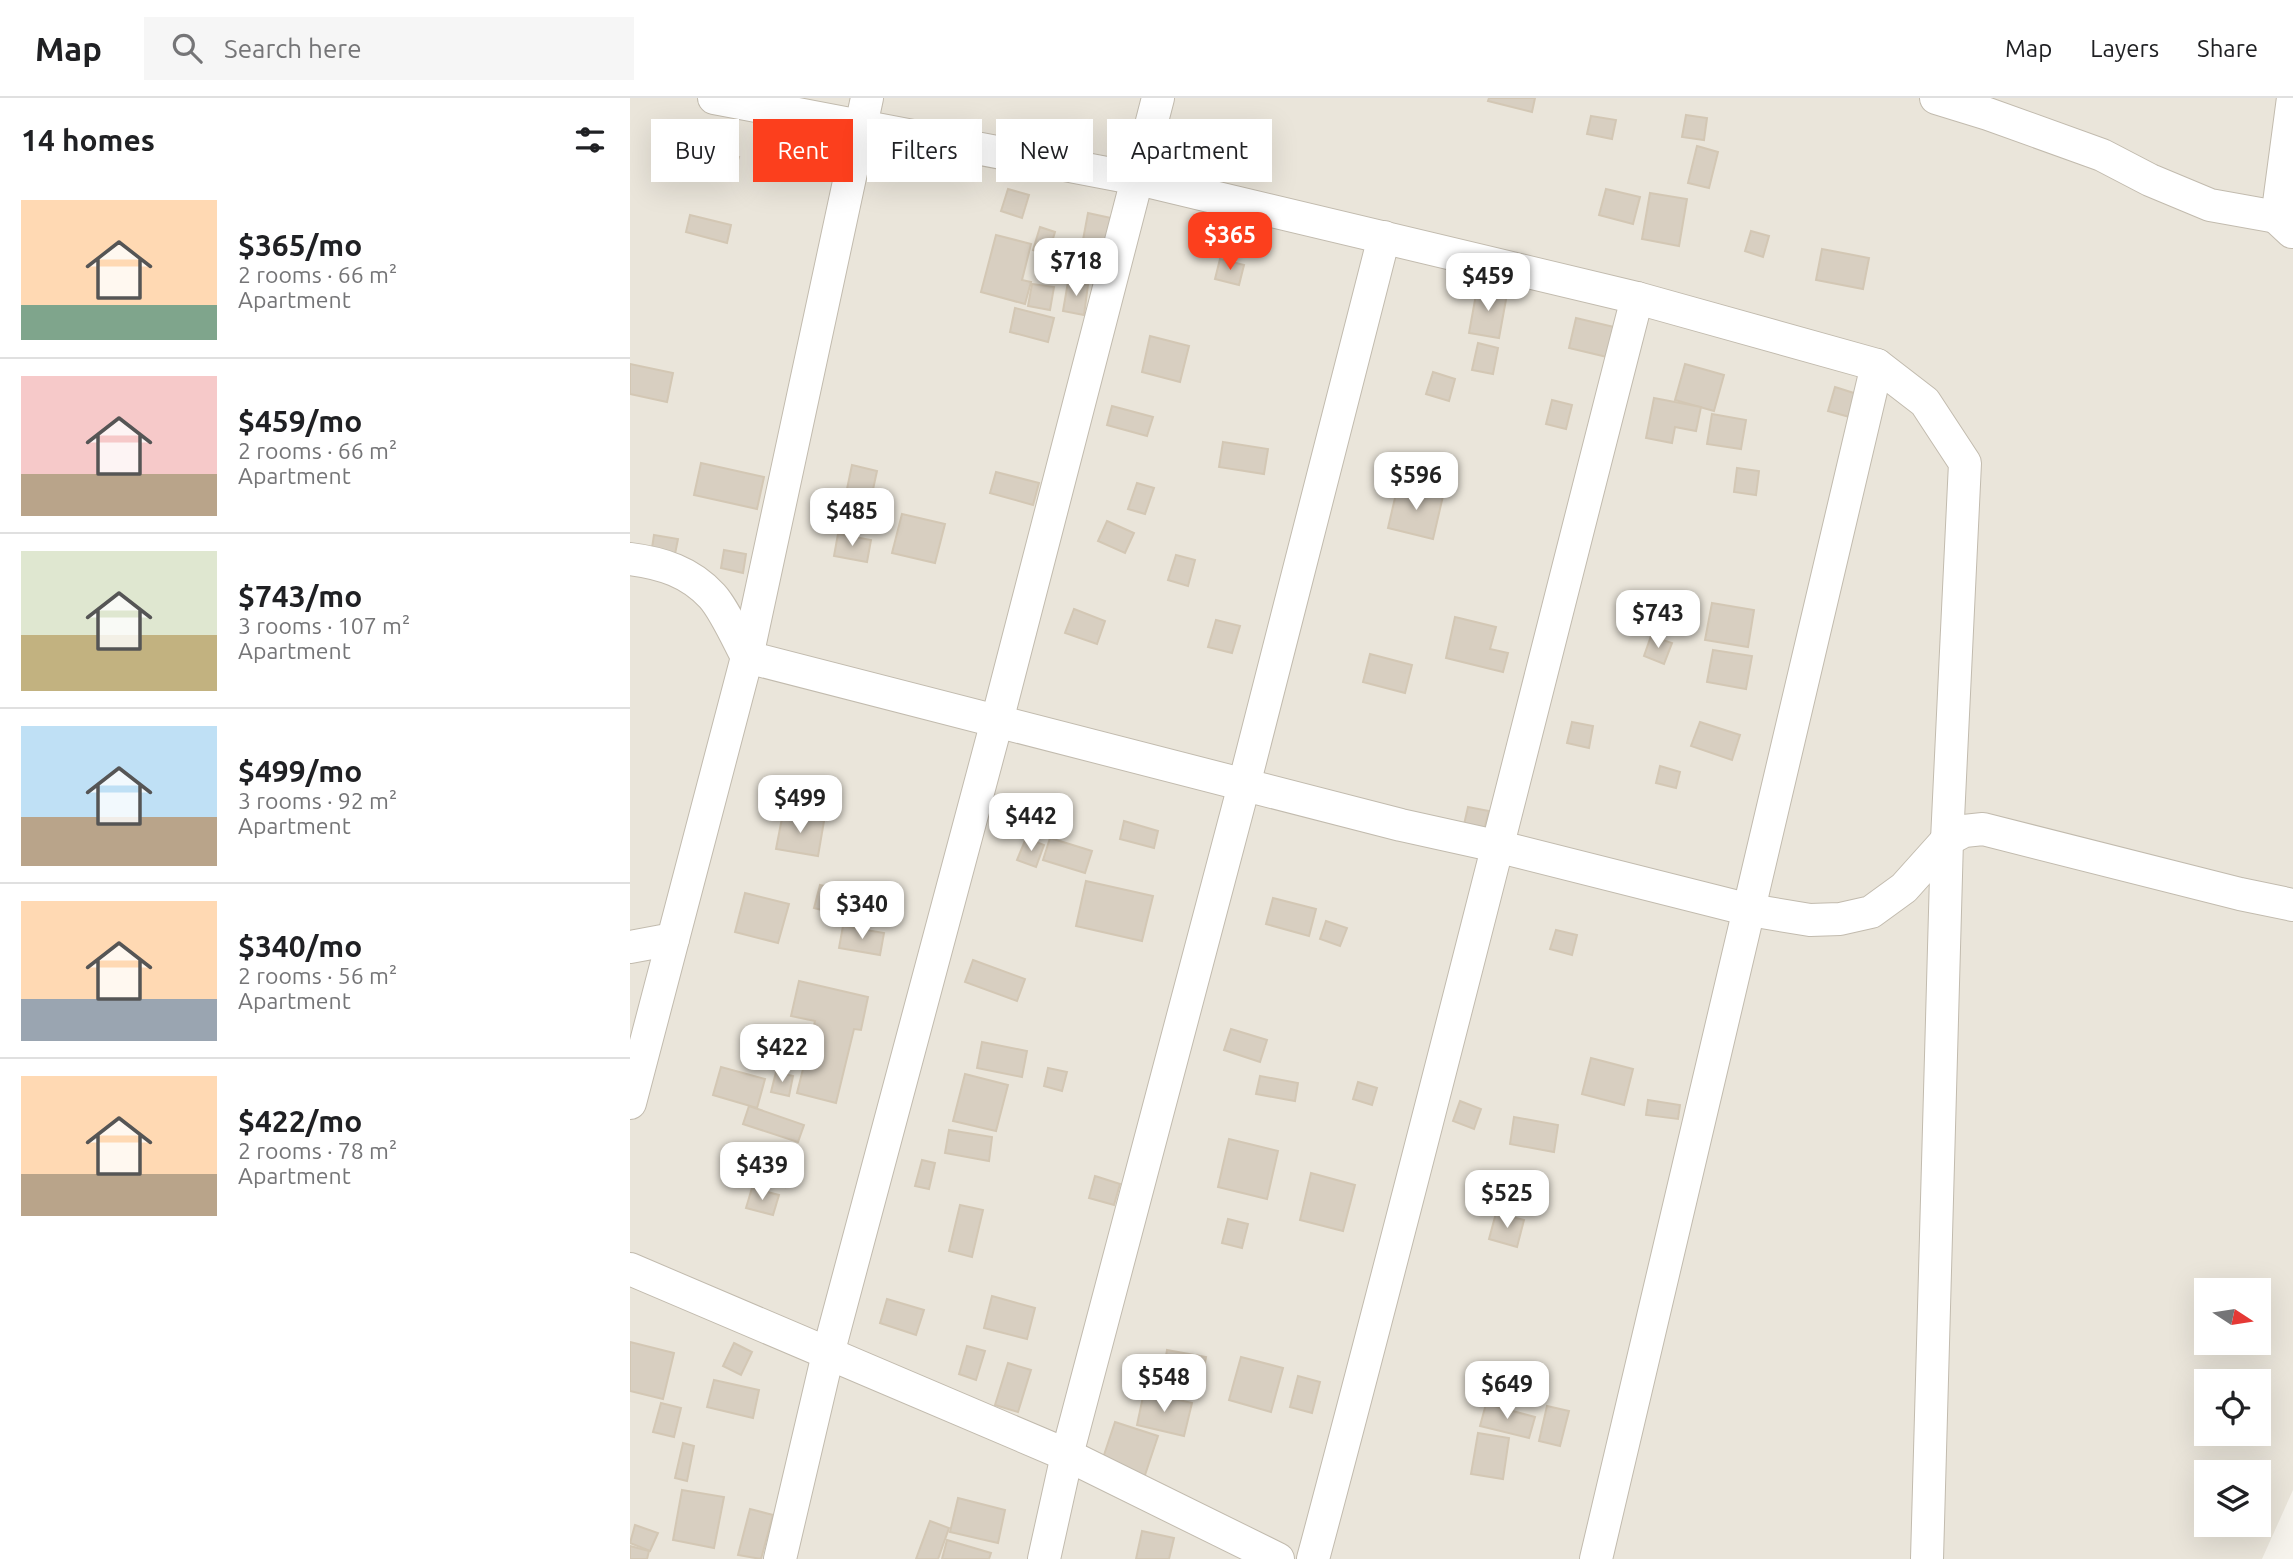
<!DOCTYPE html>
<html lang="en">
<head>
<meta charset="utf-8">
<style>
	:root { --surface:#fff; --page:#f6f6f6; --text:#202124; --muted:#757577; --line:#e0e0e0; --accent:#fc3f1d }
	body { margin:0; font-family:Ubuntu,sans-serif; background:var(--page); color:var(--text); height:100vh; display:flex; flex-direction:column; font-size:26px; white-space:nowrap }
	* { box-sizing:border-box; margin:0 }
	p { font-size:23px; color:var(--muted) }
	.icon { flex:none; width:38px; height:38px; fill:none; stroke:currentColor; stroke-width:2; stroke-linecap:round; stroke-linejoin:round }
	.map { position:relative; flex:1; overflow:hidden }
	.sheet { display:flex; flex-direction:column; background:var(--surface); width:630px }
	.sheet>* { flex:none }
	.top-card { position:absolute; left:21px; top:21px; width:665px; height:63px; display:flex; gap:14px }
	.needle { width:46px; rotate:102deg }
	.buttons { position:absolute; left:1564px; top:1180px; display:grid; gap:14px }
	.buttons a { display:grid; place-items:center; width:77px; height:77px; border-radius:0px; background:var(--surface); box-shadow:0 7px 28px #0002; font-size:35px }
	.price { position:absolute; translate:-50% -60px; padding:0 16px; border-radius:14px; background:#fff; color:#222; font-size:23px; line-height:46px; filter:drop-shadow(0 2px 4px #0008) }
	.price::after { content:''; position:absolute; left:50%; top:42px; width:21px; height:16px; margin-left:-10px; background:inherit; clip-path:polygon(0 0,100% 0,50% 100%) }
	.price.selected { background:var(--accent); color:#fff }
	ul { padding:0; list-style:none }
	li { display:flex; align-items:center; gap:21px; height:175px; padding:0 21px }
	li+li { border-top:2px solid var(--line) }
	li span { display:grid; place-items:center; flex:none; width:196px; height:140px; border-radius:0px; color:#555 }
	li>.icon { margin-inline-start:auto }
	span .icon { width:84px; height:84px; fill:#fffc; stroke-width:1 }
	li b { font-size:30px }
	h2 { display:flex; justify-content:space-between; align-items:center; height:84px; padding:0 21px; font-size:30px }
	.pill { padding:0 24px; border-radius:0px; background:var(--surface); box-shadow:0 7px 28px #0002; font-size:24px; line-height:63px }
	.pill.selected { background:var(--accent); color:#fff }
	header { display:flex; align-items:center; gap:42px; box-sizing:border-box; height:98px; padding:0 35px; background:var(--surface); border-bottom:2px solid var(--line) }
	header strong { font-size:33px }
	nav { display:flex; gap:38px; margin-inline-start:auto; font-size:24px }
	.search { width:490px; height:63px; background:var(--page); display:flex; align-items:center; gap:18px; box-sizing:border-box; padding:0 24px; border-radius:0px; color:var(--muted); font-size:26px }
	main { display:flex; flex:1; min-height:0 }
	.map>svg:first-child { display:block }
	.residential { fill:#eae5da; fill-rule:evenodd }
	.building { fill:#d8cfc1; stroke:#d3c7b4; stroke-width:2 }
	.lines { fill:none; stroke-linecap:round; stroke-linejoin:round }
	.street-casing { stroke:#c2bbae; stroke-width:34 }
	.street { stroke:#fff; stroke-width:32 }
</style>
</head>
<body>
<header>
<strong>Map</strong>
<div class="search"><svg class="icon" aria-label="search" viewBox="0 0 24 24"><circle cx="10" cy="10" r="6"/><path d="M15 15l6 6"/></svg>Search here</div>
<nav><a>Map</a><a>Layers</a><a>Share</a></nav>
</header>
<main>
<section class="sheet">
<h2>14 homes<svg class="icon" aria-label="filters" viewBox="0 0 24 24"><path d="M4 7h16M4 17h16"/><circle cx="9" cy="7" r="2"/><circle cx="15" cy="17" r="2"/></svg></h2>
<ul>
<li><span style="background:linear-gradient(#ffd9b3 75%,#7fa58c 0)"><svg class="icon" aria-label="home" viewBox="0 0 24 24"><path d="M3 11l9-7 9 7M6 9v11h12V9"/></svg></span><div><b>$365/mo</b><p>2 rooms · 66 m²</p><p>Apartment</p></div></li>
<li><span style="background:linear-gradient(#f6c9c9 70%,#b9a48a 0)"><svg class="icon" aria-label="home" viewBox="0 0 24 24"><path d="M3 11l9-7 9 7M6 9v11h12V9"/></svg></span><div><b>$459/mo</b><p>2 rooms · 66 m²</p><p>Apartment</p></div></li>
<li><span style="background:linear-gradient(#dfe7d0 60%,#c2b280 0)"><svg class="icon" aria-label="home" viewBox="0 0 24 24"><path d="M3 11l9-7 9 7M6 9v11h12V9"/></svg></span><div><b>$743/mo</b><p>3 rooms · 107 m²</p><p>Apartment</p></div></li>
<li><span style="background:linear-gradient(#bfe0f5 65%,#b9a48a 0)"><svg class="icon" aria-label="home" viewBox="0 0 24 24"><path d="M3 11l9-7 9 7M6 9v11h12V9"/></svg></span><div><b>$499/mo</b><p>3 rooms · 92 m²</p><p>Apartment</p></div></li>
<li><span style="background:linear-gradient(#ffd9b3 70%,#9aa5b1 0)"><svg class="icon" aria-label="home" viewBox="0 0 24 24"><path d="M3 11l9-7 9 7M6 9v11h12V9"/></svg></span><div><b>$340/mo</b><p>2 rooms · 56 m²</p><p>Apartment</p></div></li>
<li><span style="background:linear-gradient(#ffd9b3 70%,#b9a48a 0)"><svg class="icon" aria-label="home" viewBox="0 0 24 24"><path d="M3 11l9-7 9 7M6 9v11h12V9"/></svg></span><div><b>$422/mo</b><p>2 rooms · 78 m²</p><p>Apartment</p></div></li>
</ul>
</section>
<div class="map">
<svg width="1663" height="1461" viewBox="0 0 1663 1461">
	<rect width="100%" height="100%" fill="#f6f3ec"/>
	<!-- residential -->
	<path class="residential" d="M0,0H1663V1392L1632,1461H0ZM1577,1192H1629V1244H1577ZM1577,1283H1629V1335H1577ZM1577,1374H1629V1426H1577Z"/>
	<!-- building -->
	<g class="building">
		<polygon points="859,0 905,0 902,14 858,3"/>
		<polygon points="1056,17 1077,20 1074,42 1052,39"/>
		<polygon points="961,18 986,22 982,41 957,36"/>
		<polygon points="1067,48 1088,54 1079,90 1058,85"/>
		<polygon points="92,54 109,59 102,81 85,75"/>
		<polygon points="378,91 399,97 392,120 371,113"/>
		<polygon points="976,91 1010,99 1003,126 969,117"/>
		<polygon points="1020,95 1057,101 1049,148 1012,141"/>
		<polygon points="458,115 481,120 473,162 450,158"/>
		<polygon points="60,117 101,127 97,145 56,134"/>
		<polygon points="410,129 425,134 418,157 403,152"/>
		<polygon points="1121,133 1139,138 1133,159 1115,153"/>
		<polygon points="366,137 401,146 392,182 401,184 395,206 351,194"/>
		<polygon points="1192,151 1239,160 1233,191 1186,182"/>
		<polygon points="590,161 614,167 609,187 585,181"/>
		<polygon points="438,184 458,187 454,217 433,213"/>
		<polygon points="402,186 424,189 420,212 398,208"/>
		<polygon points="847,191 877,196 869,240 839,235"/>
		<polygon points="385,210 424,220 418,244 380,234"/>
		<polygon points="946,220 984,229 977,259 939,250"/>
		<polygon points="520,238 559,248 550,284 512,274"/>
		<polygon points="848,245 868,250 863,276 842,272"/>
		<polygon points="0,266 43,275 37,304 0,296"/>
		<polygon points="1055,266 1094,277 1084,313 1045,302"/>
		<polygon points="803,274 825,281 819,303 796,296"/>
		<polygon points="1205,289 1230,297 1223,320 1198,313"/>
		<polygon points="1024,300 1071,309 1066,333 1045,329 1042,345 1016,340"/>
		<polygon points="922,302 942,307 936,331 916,326"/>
		<polygon points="482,308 523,319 517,338 477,327"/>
		<polygon points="1082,316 1116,322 1111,351 1077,346"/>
		<polygon points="593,344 638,351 634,376 589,369"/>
		<polygon points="71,365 134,379 127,411 64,397"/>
		<polygon points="222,367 247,373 242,396 217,391"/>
		<polygon points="1107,370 1129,373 1126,397 1104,394"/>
		<polygon points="366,374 409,385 403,407 360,395"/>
		<polygon points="507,385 524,390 515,416 498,411"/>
		<polygon points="768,387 813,398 803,441 758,430"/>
		<polygon points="272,416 315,426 305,465 262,455"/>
		<polygon points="477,423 504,435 495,455 468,443"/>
		<polygon points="208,436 241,442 237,464 204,458"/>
		<polygon points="24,437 48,441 43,466 20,463"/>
		<polygon points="94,452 116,456 113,475 91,470"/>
		<polygon points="546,457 565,462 558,488 538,482"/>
		<polygon points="1082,505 1124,512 1118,549 1075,542"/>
		<polygon points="444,511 475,523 467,546 435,535"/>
		<polygon points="825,519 866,529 860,551 878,555 873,574 816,560"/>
		<polygon points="586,522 610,528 602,555 578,549"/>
		<polygon points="1021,538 1042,545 1034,566 1014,558"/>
		<polygon points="1083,552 1122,558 1116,591 1077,584"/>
		<polygon points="740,556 782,567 775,595 733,584"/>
		<polygon points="942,624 963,628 959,650 937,645"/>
		<polygon points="1070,624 1110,637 1102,662 1061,648"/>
		<polygon points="1030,668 1050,674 1046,690 1026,685"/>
		<polygon points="168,700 200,708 196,722 165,713"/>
		<polygon points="838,709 859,713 853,736 833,731"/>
		<polygon points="153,715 194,723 188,758 146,751"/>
		<polygon points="494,723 528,733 524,750 490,741"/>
		<polygon points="396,740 414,747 406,769 387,762"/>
		<polygon points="420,740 462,753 455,775 413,762"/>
		<polygon points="456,783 523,798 512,843 446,828"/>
		<polygon points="190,787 249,801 243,825 184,810"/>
		<polygon points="115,795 159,806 148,845 105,834"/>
		<polygon points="643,800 686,811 679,838 636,826"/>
		<polygon points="696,823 717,830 710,848 690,841"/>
		<polygon points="213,828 254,835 250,857 209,850"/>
		<polygon points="926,832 947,837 942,857 920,851"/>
		<polygon points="343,862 395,881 387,903 335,884"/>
		<polygon points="169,883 238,899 231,932 224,931 206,1005 167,995 185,923 161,918"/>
		<polygon points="601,931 637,942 630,964 594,952"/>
		<polygon points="352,944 397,953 392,979 347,970"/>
		<polygon points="961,960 1003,971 994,1007 952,996"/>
		<polygon points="91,969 135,981 127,1010 83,997"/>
		<polygon points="418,970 437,974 432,993 414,988"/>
		<polygon points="146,974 163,978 159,998 141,994"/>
		<polygon points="335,976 378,987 366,1033 323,1023"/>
		<polygon points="630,978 668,985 665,1003 626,996"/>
		<polygon points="728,984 747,990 742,1007 723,1001"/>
		<polygon points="1018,1002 1050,1007 1048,1021 1016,1017"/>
		<polygon points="830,1003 851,1011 844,1031 823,1023"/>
		<polygon points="119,1008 174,1027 168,1044 113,1026"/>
		<polygon points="884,1019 928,1027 924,1054 880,1046"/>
		<polygon points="319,1032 362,1039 359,1063 315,1055"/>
		<polygon points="599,1041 648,1053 637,1101 588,1089"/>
		<polygon points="116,1054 159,1063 155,1089 111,1081"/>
		<polygon points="292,1062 305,1065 299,1091 285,1088"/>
		<polygon points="681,1075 725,1087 713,1133 670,1122"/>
		<polygon points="465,1078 490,1086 484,1107 459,1100"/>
		<polygon points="122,1090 149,1097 143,1117 116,1110"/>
		<polygon points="330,1107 353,1112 342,1159 319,1153"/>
		<polygon points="866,1115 894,1122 887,1149 859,1141"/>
		<polygon points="598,1121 618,1126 612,1150 592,1145"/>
		<polygon points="362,1198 405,1210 397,1241 354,1230"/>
		<polygon points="257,1201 294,1212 286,1237 250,1225"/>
		<polygon points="0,1244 44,1255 33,1301 0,1293"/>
		<polygon points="104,1245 122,1254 111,1277 93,1268"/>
		<polygon points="337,1248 355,1253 346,1282 329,1276"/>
		<polygon points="537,1252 576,1259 568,1300 530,1293"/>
		<polygon points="611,1259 653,1270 641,1314 599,1302"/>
		<polygon points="378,1265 401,1272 388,1314 365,1307"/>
		<polygon points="668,1278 690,1284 682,1315 660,1309"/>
		<polygon points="84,1282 129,1292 123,1320 77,1309"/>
		<polygon points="514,1294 562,1305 554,1338 507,1327"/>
		<polygon points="31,1305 51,1310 44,1339 23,1334"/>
		<polygon points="856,1306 905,1319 899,1340 850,1328"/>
		<polygon points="917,1308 939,1313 930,1348 909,1343"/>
		<polygon points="485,1324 528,1338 514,1380 471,1366"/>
		<polygon points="848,1335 879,1340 873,1381 841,1376"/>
		<polygon points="53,1345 64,1348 57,1383 45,1380"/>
		<polygon points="52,1392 94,1399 84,1450 43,1442"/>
		<polygon points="328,1400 375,1412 368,1445 320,1434"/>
		<polygon points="120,1411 143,1417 131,1461 108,1457"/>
		<polygon points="300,1423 319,1430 308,1461 286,1461"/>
		<polygon points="5,1427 28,1435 20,1453 0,1445"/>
		<polygon points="512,1433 544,1440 539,1461 506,1461"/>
		<polygon points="317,1442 361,1455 359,1461 312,1461"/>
		<polygon points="0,1448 19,1453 17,1461 0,1461"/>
	</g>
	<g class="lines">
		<!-- street casing -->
		<g class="street-casing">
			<g id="street">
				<polyline points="84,0 508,81 1007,200 1247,267 1295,304 1335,365 1317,742 1297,1461"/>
				<polyline points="1306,0 1358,16 1472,57 1520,82 1580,107 1663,122"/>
				<polyline points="1662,134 1647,120 1663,0"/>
				<path d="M0,461C32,465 60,474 82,498C94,511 108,542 117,559L771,727L866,748L1120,812L1180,822L1210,821L1241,814L1274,790L1317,742L1334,733L1353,731L1610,796L1663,807"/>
				<polyline points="0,849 43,841"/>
				<polyline points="0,1005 117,559 237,0"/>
				<polyline points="0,1171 437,1357 648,1461"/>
				<polyline points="150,1461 198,1256 367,623 528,0"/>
				<polyline points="414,1461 437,1357 614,687 754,139"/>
				<path d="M683,1461C795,1042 899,621 1007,200"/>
				<polyline points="966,1461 1247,267"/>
			</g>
		</g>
		<!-- street -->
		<use href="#street" class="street"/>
	</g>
</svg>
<div class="buttons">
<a><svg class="needle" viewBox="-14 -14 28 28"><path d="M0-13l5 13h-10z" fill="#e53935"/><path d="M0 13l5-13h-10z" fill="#757577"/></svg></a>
<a><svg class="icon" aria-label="locate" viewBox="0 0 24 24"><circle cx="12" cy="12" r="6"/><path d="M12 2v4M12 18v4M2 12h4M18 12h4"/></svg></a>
<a><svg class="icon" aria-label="layers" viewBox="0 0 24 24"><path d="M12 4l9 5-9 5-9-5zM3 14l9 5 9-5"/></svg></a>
</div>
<b class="price selected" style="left:600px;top:174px">$365</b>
<b class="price" style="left:446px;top:200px">$718</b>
<b class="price" style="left:858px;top:215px">$459</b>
<b class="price" style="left:786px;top:414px">$596</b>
<b class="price" style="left:222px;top:450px">$485</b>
<b class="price" style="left:1028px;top:552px">$743</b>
<b class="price" style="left:170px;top:737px">$499</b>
<b class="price" style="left:401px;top:755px">$442</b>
<b class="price" style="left:232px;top:843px">$340</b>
<b class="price" style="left:152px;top:986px">$422</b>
<b class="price" style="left:132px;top:1104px">$439</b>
<b class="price" style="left:877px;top:1132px">$525</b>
<b class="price" style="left:534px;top:1316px">$548</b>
<b class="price" style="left:877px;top:1323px">$649</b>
<div class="top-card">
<a class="pill">Buy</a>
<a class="pill selected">Rent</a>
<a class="pill">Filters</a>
<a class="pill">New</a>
<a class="pill">Apartment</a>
</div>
</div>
</main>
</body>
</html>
